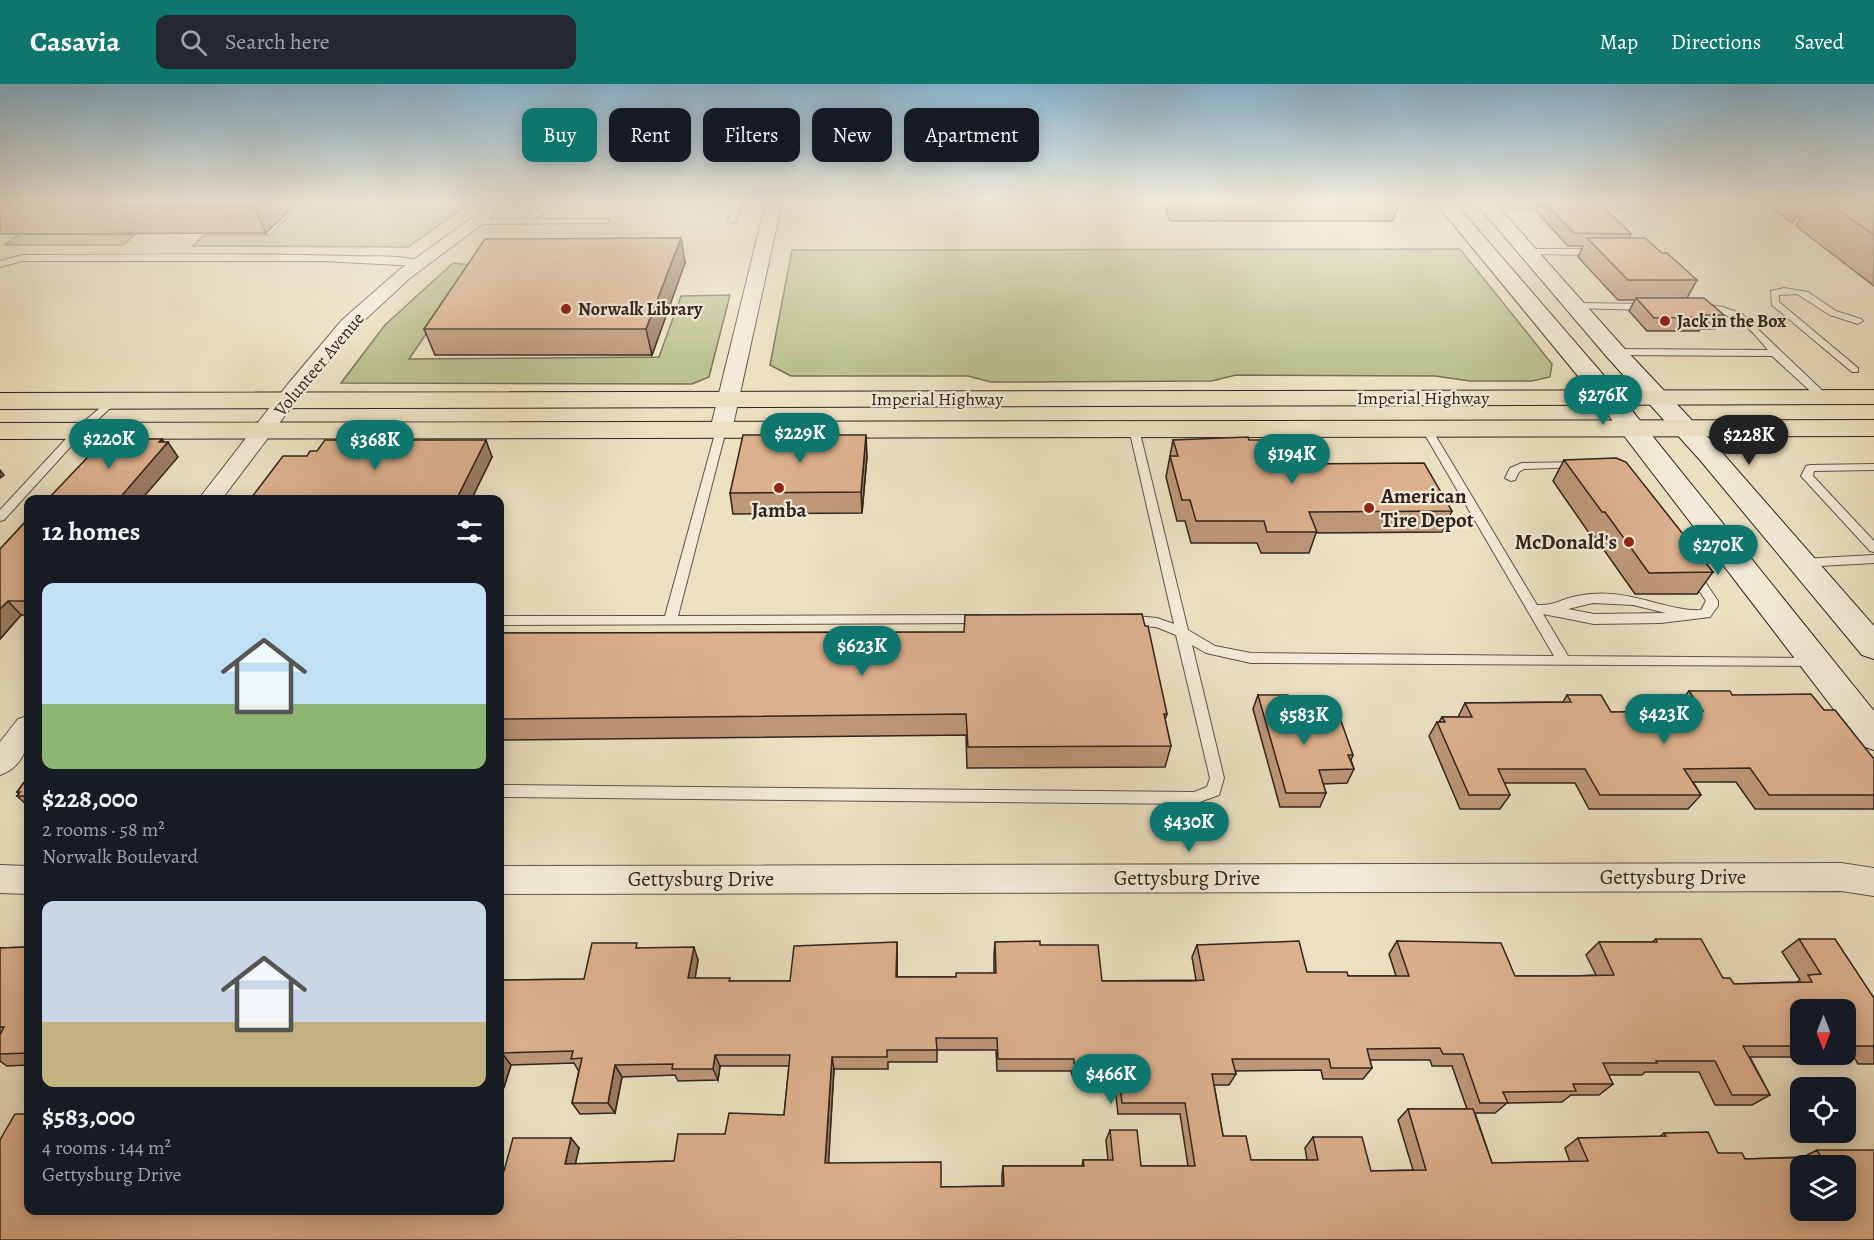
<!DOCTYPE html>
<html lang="en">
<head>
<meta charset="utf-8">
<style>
	:root { --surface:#171b24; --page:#242831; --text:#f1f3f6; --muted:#9ea1a6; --accent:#0f766e }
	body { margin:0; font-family:Alegreya,serif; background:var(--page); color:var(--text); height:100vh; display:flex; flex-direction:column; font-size:22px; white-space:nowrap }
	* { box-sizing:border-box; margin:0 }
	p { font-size:20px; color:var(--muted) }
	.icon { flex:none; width:33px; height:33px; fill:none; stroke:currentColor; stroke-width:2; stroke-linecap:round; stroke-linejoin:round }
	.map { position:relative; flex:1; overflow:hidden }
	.drawer { position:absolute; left:24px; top:411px; width:480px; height:720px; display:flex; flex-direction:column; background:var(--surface); border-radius:12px; box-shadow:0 3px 15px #0003 }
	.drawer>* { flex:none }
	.top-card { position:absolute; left:522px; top:24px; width:570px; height:54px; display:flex; gap:12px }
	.needle { width:39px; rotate:180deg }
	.tools { position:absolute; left:1790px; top:915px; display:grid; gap:12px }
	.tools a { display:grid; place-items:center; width:66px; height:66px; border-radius:12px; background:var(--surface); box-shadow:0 3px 15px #0003; font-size:30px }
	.price { position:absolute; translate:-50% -51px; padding:0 14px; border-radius:21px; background:var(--accent); color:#fff; font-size:20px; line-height:39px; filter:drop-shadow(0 2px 3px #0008) }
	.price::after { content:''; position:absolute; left:50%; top:36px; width:18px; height:14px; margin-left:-9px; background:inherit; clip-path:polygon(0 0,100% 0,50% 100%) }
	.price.on { background:#222; color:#fff }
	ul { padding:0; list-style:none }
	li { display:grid; align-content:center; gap:12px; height:318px; padding:0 18px }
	li span { display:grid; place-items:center; height:186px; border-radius:12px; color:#555 }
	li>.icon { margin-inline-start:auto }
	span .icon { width:108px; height:108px; fill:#fffc; stroke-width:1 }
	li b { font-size:26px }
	h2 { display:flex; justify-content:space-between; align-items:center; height:72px; padding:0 18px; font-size:26px }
	.pill { padding:0 21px; border-radius:12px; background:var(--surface); box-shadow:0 3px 15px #0003; font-size:21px; line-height:54px }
	.pill.on { background:var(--accent); color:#fff }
	header { display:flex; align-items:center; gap:36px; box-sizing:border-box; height:84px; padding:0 30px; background:var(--accent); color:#fff }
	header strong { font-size:28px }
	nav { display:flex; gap:33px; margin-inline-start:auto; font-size:21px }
	.search { width:420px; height:54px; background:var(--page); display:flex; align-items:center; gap:15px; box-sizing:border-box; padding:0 21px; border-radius:12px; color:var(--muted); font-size:22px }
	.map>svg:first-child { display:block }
	.green { fill:#bbc190; stroke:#767256; stroke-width:1.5 }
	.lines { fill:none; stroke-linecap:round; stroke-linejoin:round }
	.service-casing { stroke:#5f5245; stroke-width:2 }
	.minor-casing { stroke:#5f5245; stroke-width:2 }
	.secondary-casing { stroke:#30231c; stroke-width:2 }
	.primary-casing { stroke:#30231c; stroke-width:2 }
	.service { fill:#f3ebd7; fill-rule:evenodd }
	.minor { fill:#f3ebd7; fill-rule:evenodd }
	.secondary { fill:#f3ebd7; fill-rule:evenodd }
	.primary { fill:#ece0c1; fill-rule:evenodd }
	.wall { fill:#be9779; stroke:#30231c; stroke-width:1.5; fill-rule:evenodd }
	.shaded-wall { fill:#9b7b63; stroke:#30231c; stroke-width:1.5 }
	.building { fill:#ddb08d; stroke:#30231c; stroke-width:1.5; fill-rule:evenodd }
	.poi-dot { fill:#8f2418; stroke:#f3ebd7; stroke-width:2 }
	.labels { text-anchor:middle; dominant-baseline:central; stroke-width:4.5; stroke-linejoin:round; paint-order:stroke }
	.far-poi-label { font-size:18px; font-weight:bold; fill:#30231c; stroke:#f3ebd7; text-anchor:start }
	.far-street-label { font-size:18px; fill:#30231c; stroke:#f3ebd7 }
	.poi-label { font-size:21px; font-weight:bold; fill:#30231c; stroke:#f3ebd7; text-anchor:start }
	.street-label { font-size:21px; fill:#30231c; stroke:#f3ebd7 }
</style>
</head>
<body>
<header>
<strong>Casavia</strong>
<div class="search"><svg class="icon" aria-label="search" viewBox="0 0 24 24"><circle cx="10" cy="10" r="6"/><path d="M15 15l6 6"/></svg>Search here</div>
<nav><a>Map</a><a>Directions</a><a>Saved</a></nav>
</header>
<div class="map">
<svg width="1874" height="1156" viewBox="0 0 1874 1156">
	<rect width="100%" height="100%" fill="#ece0c1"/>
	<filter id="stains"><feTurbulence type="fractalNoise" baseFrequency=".00333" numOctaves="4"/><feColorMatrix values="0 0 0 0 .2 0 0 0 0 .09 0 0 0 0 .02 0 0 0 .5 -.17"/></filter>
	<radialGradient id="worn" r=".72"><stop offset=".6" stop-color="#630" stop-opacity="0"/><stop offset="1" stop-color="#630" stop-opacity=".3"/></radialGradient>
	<!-- green -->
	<g class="green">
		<polygon points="302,118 472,118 408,163 193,162 204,151 270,151"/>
		<polygon points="20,150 135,151 123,161 5,161"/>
		<polygon points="1460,165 1552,280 1550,293 1532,297 1470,297 1435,292 1236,291 1212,297 991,298 968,292 791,292 770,281 792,166"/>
		<polygon points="453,179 473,181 409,275 659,273 681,212 730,211 709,293 692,300 341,299 385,241"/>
	</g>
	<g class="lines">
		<!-- service casing -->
		<g class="service-casing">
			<g id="service">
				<polygon points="554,118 564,118 534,135 606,135 610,137 606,139 476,140 472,138 476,136 522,135"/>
				<polygon points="734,118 742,118 736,137 732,139 728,137"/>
				<polygon points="1488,121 1556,121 1560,123 1556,125 1485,125 1485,121"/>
				<polygon points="1587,121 1621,121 1625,123 1621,125 1584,125 1584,121"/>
				<polygon points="1528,165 1597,165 1601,168 1597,171 1525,170 1524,168"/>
				<path d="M22,171C131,171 241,169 350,172C367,173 408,170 421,179L417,182L324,177H22L0,183V177Z"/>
				<polygon points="1784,204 1808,208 1836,227 1861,235 1863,237 1858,240 1830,231 1797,210 1779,211 1779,218 1858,284 1858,288 1852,288 1772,221 1771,207"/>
				<polygon points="1575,219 1649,220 1654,223 1649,226 1572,224 1570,222"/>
				<path d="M1701,220L1723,223L1742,230L1827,311V315H1819L1772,272L1615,271L1610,268L1615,265L1768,266C1742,234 1737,233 1698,225L1696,223Z"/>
				<polygon points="113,313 118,316 117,318 83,349 4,436 0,437 0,426 75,345"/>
				<path d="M1426,341L1431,344L1537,521C1555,522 1561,515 1577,512C1588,510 1599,509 1610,510C1640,511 1675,528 1701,526L1706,517L1687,489L1693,485L1697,486L1718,517V522L1710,533L1661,539L1594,540L1543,530L1568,572L1815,574L1822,579L1820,582L1251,579L1206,569L1192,561L1224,694L1219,711L1194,720L500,713V701L1194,708L1207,703L1210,694L1176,551L1156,543L1126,541L1120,536L1126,531L1157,534L1174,540L1129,345L1134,342L1139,345L1188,546L1215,562L1251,569L1554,572L1421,344ZM1593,519L1633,521L1666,529L1594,530L1568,525Z"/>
				<polygon points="721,343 726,346 678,532 981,531 987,536 986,539 500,541 500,532 665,532 716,346"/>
				<polygon points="1579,378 1583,379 1583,383 1524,385 1519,388 1515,396 1511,397 1505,394 1510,384 1522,379"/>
				<polygon points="1874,380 1874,386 1814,387 1813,392 1874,457 1874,468 1870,467 1801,392 1806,382 1810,381"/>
				<polygon points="1874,471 1874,479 1801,483 1795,479 1801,475"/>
			</g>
		</g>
		<!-- minor casing -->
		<g class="minor-casing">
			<g id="minor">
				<polygon points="494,118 512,118 410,194 356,244 302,309 221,416 198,416 288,300 342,236 398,187"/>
				<polygon points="766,118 782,118 732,346 729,351 721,352 713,351 710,346"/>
				<path d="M28,632C31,656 26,682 0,691V658L18,635Z"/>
				<polygon points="1841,779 1874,784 1874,812 1841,807 500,810 500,782"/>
				<polygon points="0,781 28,782 28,810 0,809"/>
			</g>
		</g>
		<!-- secondary casing -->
		<g class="secondary-casing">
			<g id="secondary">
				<polygon points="1435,118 1454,118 1600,287 1874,627 1874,666 1862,662 1582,297"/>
				<polygon points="1475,118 1494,118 1623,263 1718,364 1874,542 1874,575 1862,571 1700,376 1607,273"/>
			</g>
		</g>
		<!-- primary casing -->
		<g class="primary-casing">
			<g id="primary">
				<polygon points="1874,306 1874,320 0,325 0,309"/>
				<polygon points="1874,336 1874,352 0,355 0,339"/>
			</g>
		</g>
		<!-- service -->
		<use href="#service" class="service"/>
		<!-- minor -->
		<use href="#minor" class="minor"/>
		<!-- secondary -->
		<use href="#secondary" class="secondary"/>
		<!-- primary -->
		<use href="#primary" class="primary"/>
	</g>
	<!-- wall -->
	<g class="wall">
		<polygon points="0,118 298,118 266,149 0,150"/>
		<polygon points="1163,118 1399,118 1393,137 1170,137"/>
		<polygon points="1527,118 1598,118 1631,150 1629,154 1697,196 1687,214 1724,231 1715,245 1700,245 1699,247 1647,247 1629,227 1635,216 1618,216 1578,173 1583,162 1568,162 1536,127 1540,119 1528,119"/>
		<polygon points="1764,118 1874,118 1874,202 1796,142 1801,134 1795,134 1792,139"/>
		<polygon points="681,154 685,179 652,271 435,271 424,245"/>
		<polygon points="1173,356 1249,356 1290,380 1452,427 1442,448 1316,449 1309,469 1261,469 1257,459 1191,459 1185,437 1177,437 1166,393"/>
		<polygon points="867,372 862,429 733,430 730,409"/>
		<polygon points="492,373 471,416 254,416 252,413"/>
		<polygon points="1564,376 1713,488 1697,510 1635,510 1592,449 1589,449 1553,397"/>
		<polygon points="28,435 28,531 21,531 0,555 0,465"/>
		<polygon points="1145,542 1167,630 1165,636 1171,662 1165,683 967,684 966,651 500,656 500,549 964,548"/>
		<polygon points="1689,607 1732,611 1824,626 1874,675 1874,725 1755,725 1736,698 1693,698 1701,711 1688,725 1589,725 1575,699 1504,699 1510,711 1500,725 1460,725 1429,652 1437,638 1439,638 1442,633 1458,633 1465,619 1563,618 1567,611 1611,628 1682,628 1677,621"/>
		<polygon points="1258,611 1353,671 1351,676 1354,685 1347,699 1323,700 1326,709 1320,723 1280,723 1253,625"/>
		<polygon points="28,693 28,722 17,712 19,710 17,708"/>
		<path d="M1656,855L1734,900L1797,898L1800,896L1782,868L1799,855L1874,914V980H1858L1854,973H1750L1770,1011L1752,1021H1715L1699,988H1645L1642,991H1608L1613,1000L1599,1011H1571L1562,1018L1507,1019L1495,1029H1475L1492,1079L1570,1078L1565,1064L1578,1054L1659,1053L1664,1049L1718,1069L1745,1075L1803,1073L1817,1066L1874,1156H0L28,1126L504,1087L579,1064L575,1080L674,1077L725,1050L784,1031L789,982H720L718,996L678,997L675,991L622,993L615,1029L580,1030L572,1019L579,986H578L574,979L511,981L504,1003H500V896L584,895L639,864L698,876L695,894L731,897H790L897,871V893H956L994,889V871L995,858L1040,861L1102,897L1196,896L1192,873L1197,861L1307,888L1348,892H1396L1389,870L1397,857L1515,892H1575L1596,891L1586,871L1599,858H1652ZM1800,926H1845V970H1800ZM937,966H996L997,987H1071L1072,991H1097L1098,1005L1115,1004L1118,1030H1180L1188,1082H1141L1110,1046L1106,1056L1108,1076H1083L1082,1082H1003L1002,1091V1102L941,1103L828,1079L834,985H888V978H937ZM1370,976H1430L1432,982H1452L1467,1025H1408L1398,1036L1413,1086L1371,1087L1313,1053L1305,1064L1307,1076H1251L1223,1052L1214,1001H1229L1236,990L1235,987L1321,986L1323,995H1363L1372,984Z"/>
		<polygon points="28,863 28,981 7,982 0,977 0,864"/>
	</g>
	<!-- shaded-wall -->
	<g class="shaded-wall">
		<polygon points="257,118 298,118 266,149 253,122"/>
		<polygon points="681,154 685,179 652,271 646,245"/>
		<polygon points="866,351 867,372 862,429 861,408"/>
		<polygon points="162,355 166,361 168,358 178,373 141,416 118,416"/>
		<polygon points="486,356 492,373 471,416 456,416"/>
		<polygon points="0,386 4,391 0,394"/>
		<polygon points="8,517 21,531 0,555 0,525"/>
		<polygon points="897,858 897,906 896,893"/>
		<polygon points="694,863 698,876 693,906 688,894"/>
		<polygon points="500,868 502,873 500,882"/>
		<polygon points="502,969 511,981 504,1003 500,997 500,977"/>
		<polygon points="715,971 720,982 718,996 713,985"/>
		<polygon points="832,973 834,985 828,1089 825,1079"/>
		<polygon points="615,981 622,993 615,1029 608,1019"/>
		<polygon points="571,1054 579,1064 573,1090 565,1080"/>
	</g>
	<!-- building -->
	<g class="building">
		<polygon points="0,118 257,118 253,122 0,122"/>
		<polygon points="1544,118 1598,118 1631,150 1574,149"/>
		<polygon points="1827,118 1874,118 1874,151"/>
		<polygon points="681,154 646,245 424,245 485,155"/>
		<polygon points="1587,154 1645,154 1662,169 1667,169 1697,196 1628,196"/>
		<polygon points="1636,214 1704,214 1724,231 1705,231 1707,233 1654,234"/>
		<polygon points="743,351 866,351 861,408 730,409"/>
		<polygon points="1248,353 1249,356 1280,356 1290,380 1424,379 1452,427 1309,428 1317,448 1267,448 1264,437 1196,437 1190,416 1182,416 1170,372 1178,372 1173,356"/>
		<polygon points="105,355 162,355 159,358 168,358 118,416 47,416"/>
		<polygon points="325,356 486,356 456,416 277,416 278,413 252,413 283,372 307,372 310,367 317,367"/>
		<polygon points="1616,374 1626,378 1713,488 1649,489 1605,428 1602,428 1564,376"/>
		<polygon points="28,435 28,517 8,517 0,525 0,465"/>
		<polygon points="1142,530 1145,542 1148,542 1167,630 1164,630 1171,662 968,663 966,630 500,635 500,549 964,548 965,531"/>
		<polygon points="1689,607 1730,607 1732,611 1811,610 1824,626 1835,626 1874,675 1874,711 1769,711 1750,684 1684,685 1701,711 1600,711 1585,685 1498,685 1510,711 1469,711 1437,638 1445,638 1442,633 1472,633 1465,619 1571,618 1567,611 1601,611 1611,628 1703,627"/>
		<polygon points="1258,611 1288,611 1296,635 1335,635 1336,637 1341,637 1353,671 1348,671 1354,685 1319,686 1326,709 1286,709"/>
		<polygon points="28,693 28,712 17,712 20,708 17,708"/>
		<path d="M1656,855H1701L1723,894H1730L1734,900L1812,898L1808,891L1821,890L1799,855H1835L1874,914V963L1873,962H1845V926H1800V962H1743L1770,1011H1732L1715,977H1656L1657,979H1603L1613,1000H1573L1576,1007L1503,1008L1508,1019H1480L1463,970H1443L1440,964L1367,965L1372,984H1331L1329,975H1232L1236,990H1212L1223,1052H1246L1251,1076H1318L1313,1053H1362L1371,1087L1426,1086L1408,1025H1473L1492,1079L1588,1077L1578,1054L1666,1052L1664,1049L1708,1048L1718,1069H1742L1745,1075L1821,1073L1817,1066H1874V1156H0V1056L15,1030H28V1126H500V1087H504L513,1054H571L565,1080L674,1077L678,1050H725L729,1029L784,1031L790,971H715L713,985H672L673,980L615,981L608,1019H572L582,974L571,975L573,967L502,969L500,977V896L584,895L592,859H637L636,864L694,863L688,894H730L729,897H790L794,862L897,858L896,893H956V889H996L995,858L1040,857V861H1098L1102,897H1191L1204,896L1197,861L1299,857L1307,888H1347L1348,892H1409L1397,857L1501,859L1515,892H1575L1614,891L1599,858H1657ZM936,954H997L998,975H1074V979H1100L1102,994L1119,993L1122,1019H1185L1195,1082H1141L1137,1046H1110L1113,1076H1083L1084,1082H1003L1004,1102L941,1103V1078L825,1079L832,973H887V966H937ZM1800,1082H1845V1126H1800Z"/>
		<polygon points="28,863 28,969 0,970 0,951 4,943 0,943 0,864"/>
	</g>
	<!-- sky -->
	<linearGradient id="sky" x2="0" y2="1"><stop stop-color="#88b7d5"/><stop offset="0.42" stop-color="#f6f1e3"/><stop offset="1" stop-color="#f6f1e3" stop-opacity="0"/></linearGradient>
	<rect width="1874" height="280" fill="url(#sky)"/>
	<!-- markers -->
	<g class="poi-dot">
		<circle cx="566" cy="225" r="6"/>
		<circle cx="1665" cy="237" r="6"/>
		<circle cx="779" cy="404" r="6"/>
		<circle cx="1369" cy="424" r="6"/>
		<circle cx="1629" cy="458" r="6"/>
	</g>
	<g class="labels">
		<!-- far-poi labels -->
		<g class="far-poi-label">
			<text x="578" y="225">Norwalk Library</text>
			<text x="1677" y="237">Jack in the Box</text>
		</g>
		<!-- far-street labels -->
		<g class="far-street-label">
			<text transform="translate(319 280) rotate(-50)">Volunteer Avenue</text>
			<text x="1423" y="314">Imperial Highway</text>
			<text x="937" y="315">Imperial Highway</text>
		</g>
		<!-- poi labels -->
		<g class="poi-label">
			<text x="1381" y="412">American<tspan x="1381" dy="24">Tire Depot</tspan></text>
			<text x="779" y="426" text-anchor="middle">Jamba</text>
			<text x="1617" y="458" text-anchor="end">McDonald's</text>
		</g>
		<!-- street labels -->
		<g class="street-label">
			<text x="1673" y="793">Gettysburg Drive</text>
			<text x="1187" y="794">Gettysburg Drive</text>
			<text x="701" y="795">Gettysburg Drive</text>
		</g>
	</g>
	<rect width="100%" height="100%" filter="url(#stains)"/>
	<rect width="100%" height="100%" fill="url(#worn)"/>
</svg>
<div class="tools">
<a><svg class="needle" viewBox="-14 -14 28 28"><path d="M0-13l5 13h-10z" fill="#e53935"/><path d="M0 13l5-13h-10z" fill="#9ea1a6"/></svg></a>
<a><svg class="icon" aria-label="locate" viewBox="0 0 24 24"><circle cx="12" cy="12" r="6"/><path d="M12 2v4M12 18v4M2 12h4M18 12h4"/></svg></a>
<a><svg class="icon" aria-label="layers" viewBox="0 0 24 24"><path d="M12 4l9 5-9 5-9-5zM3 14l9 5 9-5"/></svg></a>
</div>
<b class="price" style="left:1603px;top:342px">$276K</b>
<b class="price" style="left:800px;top:380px">$229K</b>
<b class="price on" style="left:1749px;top:382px">$228K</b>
<b class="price" style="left:109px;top:386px">$220K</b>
<b class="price" style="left:375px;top:387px">$368K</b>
<b class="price" style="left:1292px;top:401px">$194K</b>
<b class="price" style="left:1718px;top:492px">$270K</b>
<b class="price" style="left:862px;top:593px">$623K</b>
<b class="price" style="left:1664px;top:661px">$423K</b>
<b class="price" style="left:1304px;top:662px">$583K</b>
<b class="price" style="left:1189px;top:769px">$430K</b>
<b class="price" style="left:1111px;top:1021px">$466K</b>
<div class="top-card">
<a class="pill on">Buy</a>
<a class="pill">Rent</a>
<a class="pill">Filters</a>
<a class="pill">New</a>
<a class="pill">Apartment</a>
</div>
<section class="drawer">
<h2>12 homes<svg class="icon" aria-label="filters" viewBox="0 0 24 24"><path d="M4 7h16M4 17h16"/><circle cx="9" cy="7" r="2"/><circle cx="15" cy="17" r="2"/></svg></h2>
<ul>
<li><span style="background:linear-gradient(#bfe0f5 65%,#8fb573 0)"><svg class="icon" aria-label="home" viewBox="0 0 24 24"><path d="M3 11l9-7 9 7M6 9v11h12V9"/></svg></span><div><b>$228,000</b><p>2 rooms · 58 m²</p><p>Norwalk Boulevard</p></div></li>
<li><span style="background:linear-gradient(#c9d6e8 65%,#c2b280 0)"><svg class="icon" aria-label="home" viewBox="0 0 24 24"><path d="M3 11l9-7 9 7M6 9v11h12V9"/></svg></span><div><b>$583,000</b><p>4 rooms · 144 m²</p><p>Gettysburg Drive</p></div></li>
</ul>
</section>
</div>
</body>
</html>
